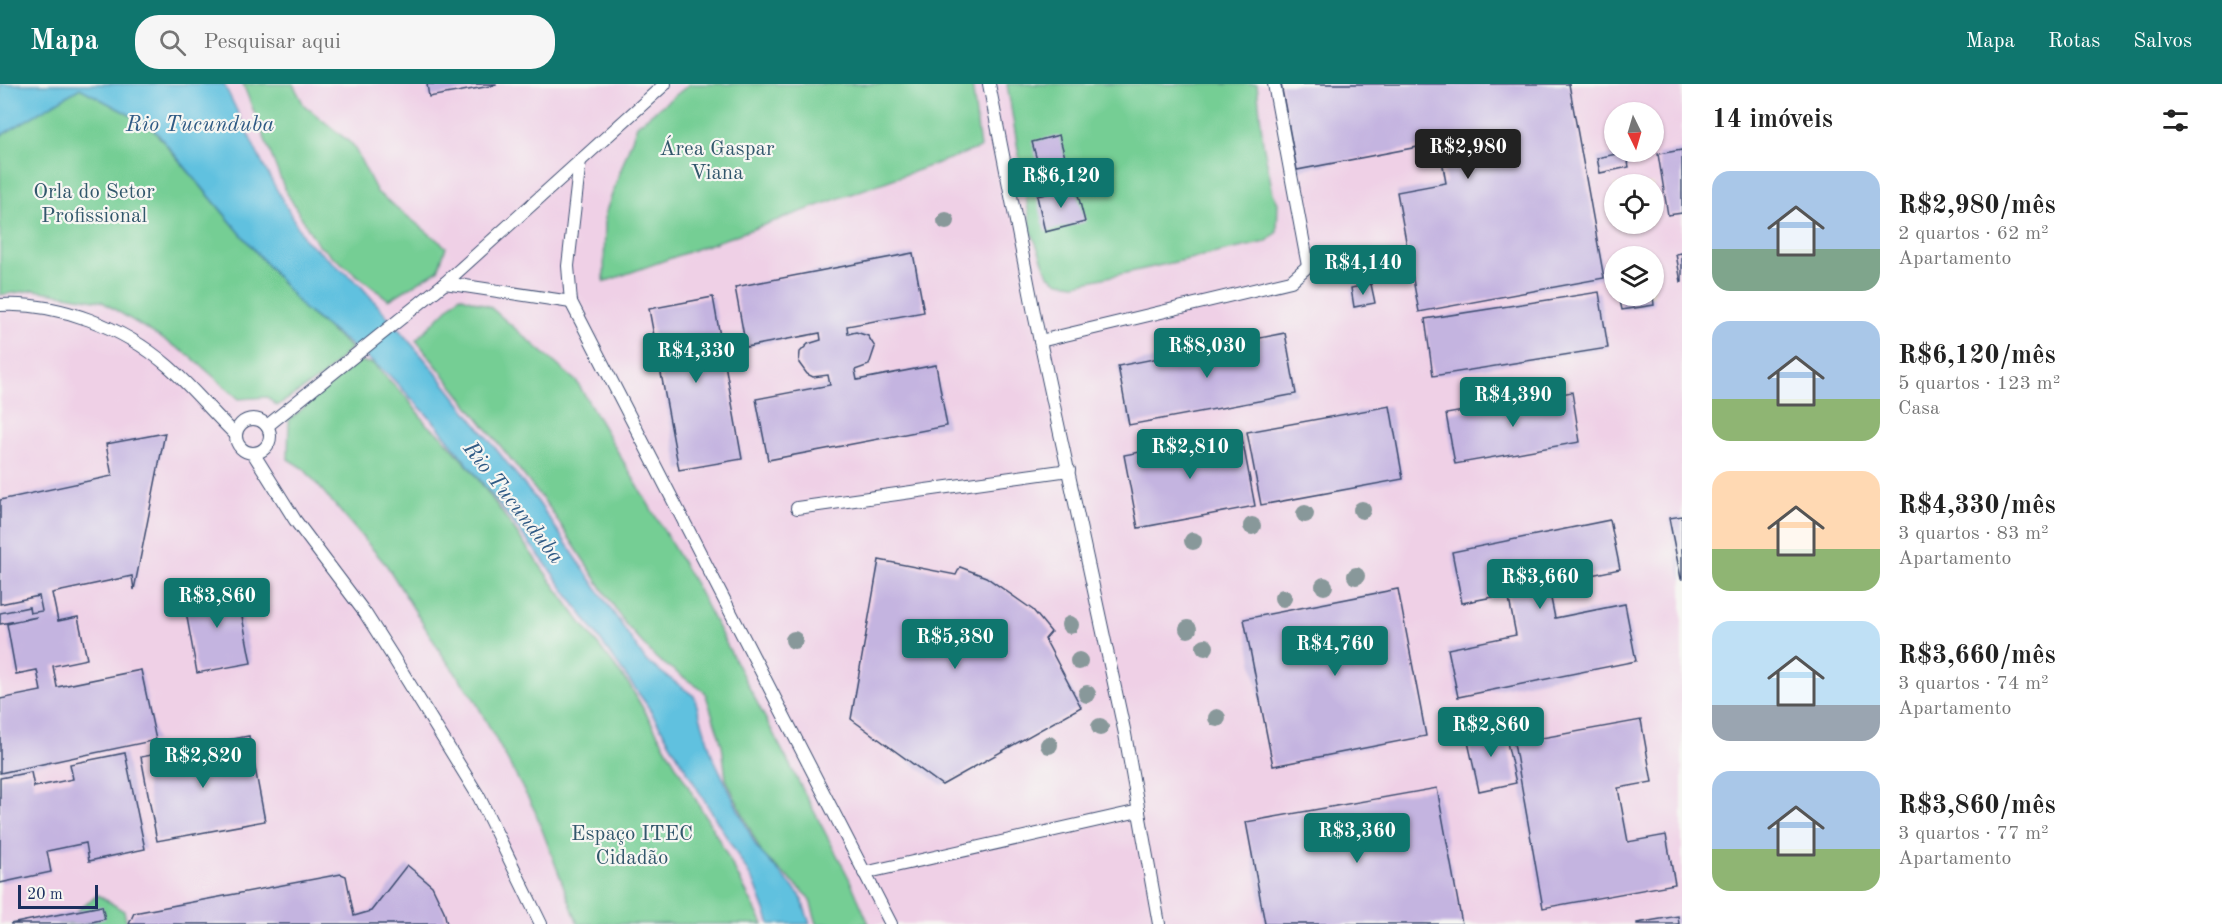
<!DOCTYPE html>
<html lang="pt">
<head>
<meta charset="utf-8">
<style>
	:root { --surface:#fff; --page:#f6f6f6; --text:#222; --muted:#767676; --accent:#0f766e }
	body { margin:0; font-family:"Old Standard TT",serif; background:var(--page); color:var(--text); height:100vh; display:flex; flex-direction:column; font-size:22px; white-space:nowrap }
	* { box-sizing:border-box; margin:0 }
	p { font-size:20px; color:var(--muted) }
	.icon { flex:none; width:33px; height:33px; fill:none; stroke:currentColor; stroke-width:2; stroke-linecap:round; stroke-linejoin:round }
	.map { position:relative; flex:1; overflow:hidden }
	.panel { display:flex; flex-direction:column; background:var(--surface); width:540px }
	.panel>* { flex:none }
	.needle { width:39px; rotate:175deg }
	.fabs { position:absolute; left:1604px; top:18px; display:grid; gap:12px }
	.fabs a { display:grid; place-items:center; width:60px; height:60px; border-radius:50%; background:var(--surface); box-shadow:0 2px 4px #0004; font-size:30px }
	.scale { position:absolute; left:18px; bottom:15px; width:80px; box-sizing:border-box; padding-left:6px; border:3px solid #1b2f5e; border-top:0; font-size:16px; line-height:21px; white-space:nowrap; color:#1b2f5e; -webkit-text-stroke:4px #f6f6f2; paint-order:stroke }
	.price { position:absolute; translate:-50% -51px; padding:0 14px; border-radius:6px; background:var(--accent); color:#fff; font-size:20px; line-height:39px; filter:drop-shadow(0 2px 3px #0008) }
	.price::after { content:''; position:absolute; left:50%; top:36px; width:18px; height:14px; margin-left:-9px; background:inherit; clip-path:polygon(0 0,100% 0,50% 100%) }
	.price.current { background:#222; color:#fff }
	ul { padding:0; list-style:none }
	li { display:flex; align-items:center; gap:18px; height:150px; padding:0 30px }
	li span { display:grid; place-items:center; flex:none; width:168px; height:120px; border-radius:18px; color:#555 }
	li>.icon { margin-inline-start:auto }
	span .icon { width:72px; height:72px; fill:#fffc; stroke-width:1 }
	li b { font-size:26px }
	h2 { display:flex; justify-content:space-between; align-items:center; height:72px; padding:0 30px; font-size:26px }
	header { display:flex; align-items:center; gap:36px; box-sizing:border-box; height:84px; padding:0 30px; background:var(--accent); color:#fff }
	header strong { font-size:28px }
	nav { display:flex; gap:33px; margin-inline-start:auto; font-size:21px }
	.search { width:420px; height:54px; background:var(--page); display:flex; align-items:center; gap:15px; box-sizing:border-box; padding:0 21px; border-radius:24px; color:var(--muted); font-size:22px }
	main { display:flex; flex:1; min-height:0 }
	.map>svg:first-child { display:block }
	.built { fill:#efd0e6; fill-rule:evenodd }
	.green { fill:#75ce94; stroke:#487e79; stroke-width:1.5 }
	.water { fill:#60c1df; stroke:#3e789e; stroke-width:1.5 }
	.building { fill:#c4b4e0 }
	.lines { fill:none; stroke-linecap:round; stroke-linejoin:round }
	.lane-casing { stroke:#3b4b70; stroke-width:14 }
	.lane { stroke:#fff; stroke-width:12 }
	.tree { fill:#88989a }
	.labels { text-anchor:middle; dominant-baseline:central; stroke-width:4.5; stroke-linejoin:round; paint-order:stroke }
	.park-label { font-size:21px; fill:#32576c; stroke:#f6f6f2 }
	.water-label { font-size:22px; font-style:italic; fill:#305b85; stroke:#f6f6f2 }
</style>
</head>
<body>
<header>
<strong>Mapa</strong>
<div class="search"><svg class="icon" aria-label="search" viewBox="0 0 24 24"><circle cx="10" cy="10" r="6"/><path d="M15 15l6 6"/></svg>Pesquisar aqui</div>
<nav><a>Mapa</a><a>Rotas</a><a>Salvos</a></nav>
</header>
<main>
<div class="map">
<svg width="1682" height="840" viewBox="0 0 1682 840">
	<rect width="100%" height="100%" fill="#f6f6f2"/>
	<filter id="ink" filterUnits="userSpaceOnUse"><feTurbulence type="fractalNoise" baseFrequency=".0167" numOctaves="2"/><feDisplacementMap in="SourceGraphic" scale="12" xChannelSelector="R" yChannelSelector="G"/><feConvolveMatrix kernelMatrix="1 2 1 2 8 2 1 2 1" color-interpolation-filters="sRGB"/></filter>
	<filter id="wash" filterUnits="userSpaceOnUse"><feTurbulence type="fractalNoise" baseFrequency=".008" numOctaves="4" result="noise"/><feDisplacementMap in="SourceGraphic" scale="24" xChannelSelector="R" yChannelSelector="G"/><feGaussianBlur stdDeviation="1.35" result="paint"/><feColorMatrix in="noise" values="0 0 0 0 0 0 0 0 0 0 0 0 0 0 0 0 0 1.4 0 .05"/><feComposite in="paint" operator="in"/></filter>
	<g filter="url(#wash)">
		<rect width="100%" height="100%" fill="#f2e8d3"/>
		<!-- built -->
		<path class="built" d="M86,0H1682V840H0V52ZM1614,28H1653V68H1614ZM1614,100H1653V140H1614ZM1614,172H1653V212H1614Z"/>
		<!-- green -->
		<g class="green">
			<polygon points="243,0 293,0 304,21 353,61 377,108 446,163 438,186 389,216 318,161 285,106"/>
			<polygon points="690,0 972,0 980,64 604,198 605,130 637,41"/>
			<polygon points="1007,0 1257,0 1263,59 1273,109 1278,119 1277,148 1266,158 1076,200 1059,198 1048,191 1032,149"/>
			<polygon points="80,4 150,42 303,224 351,264 323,292 277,322 267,313 239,315 189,271 101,217 34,206 0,211 0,52"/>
			<polygon points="460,212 490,223 577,298 695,500 849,794 869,840 817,840 809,813 762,770 726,695 722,661 705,608 657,575 626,541 549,423 416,256"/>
			<polygon points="359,277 373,280 407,314 427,341 441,351 473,388 579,536 630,602 717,752 763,840 578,840 535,727 473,613 443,572 387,482 304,385 288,375 289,336"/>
			<polygon points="98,811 124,827 127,840 59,840"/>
		</g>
		<!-- water -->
		<polygon class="water" points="0,0 224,0 263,81 305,156 360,201 428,279 538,418 646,577 694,612 712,671 757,764 800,811 810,840 770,840 755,800 647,621 545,479 436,340 389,291 303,224 151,42 80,4 0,52"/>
		<g id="blocks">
			<!-- building -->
			<g class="building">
				<polygon points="427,0 496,0 496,1 429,13"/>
				<polygon points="1281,0 1569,0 1604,194 1419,228 1397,108 1446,99 1439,59 1297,86"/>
				<polygon points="1059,51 1068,84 1041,91 1032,58"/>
				<polygon points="1682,66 1682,129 1668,131 1658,70"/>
				<polygon points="1626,68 1629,83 1600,89 1597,74"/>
				<polygon points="1076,103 1085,138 1045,148 1037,112"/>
				<polygon points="913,169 924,228 847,242 848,250 856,248 868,252 875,263 869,281 855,286 857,296 936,281 947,342 768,376 756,315 830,301 828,291 813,293 807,290 799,279 800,268 808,260 821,256 820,249 746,263 735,203"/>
				<polygon points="1682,169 1682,198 1681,198 1676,170"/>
				<polygon points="1371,200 1375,219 1354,223 1351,204"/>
				<polygon points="1599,208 1608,264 1433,292 1425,235"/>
				<polygon points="1619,212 1653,212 1654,221 1622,226"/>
				<polygon points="713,213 742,375 679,386 649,225"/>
				<polygon points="1285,249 1296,310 1129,341 1118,282"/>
				<polygon points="1572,308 1580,358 1455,380 1446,330"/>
				<polygon points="1390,322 1403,395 1261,421 1247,348"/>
				<polygon points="165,349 134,506 132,492 52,509 58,537 78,533 87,575 53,582 57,603 141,586 156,656 0,689 0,615 41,607 37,586 16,590 7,540 37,533 0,540 0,529 29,523 30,529 42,527 39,512 0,520 0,416 112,392 106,360"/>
				<polygon points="1241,349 1255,422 1138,444 1124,371"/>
				<polygon points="1682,432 1682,495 1681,495 1669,434"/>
				<polygon points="1610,436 1620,485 1548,500 1555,534 1625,520 1636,577 1458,613 1448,565 1516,551 1508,510 1462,519 1452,468"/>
				<polygon points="879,476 956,491 960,483 986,493 1033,526 1051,548 1045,555 1081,623 942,701 851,635"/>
				<polygon points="236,501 251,579 197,589 183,511"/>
				<polygon points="1398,505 1426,652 1273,682 1244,535"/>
				<polygon points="1641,636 1652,698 1618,704 1628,758 1666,751 1675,800 1543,824 1514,659"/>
				<polygon points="1503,640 1516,699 1479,707 1466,649"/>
				<polygon points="249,652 265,737 157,757 141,673"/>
				<polygon points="125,669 145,765 89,777 86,759 47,767 51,788 0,799 0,694 31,688 34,703 73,695 70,680"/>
				<polygon points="1437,704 1462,840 1265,840 1246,738"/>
				<polygon points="407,781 432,802 444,827 447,840 129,840 134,829 341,790 346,792 354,832 371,827"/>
				<polygon points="102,822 105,835 83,840 10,840"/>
				<polygon points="1678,832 1679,840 1637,840 1637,839"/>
			</g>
		</g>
	</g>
	<g filter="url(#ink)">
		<use href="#blocks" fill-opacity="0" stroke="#3b4b70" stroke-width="1.5"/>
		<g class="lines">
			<!-- lane casing -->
			<g class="lane-casing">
				<g id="lane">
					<polyline points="989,0 1035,234 1125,650 1159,840"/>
					<polyline points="580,76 568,182 571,218 891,840"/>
					<polyline points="445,199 571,218"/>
					<path d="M0,221C59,218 123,243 168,282C192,303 213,329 236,351"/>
					<polyline points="1040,257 1291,197 1308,182 1274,0"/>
					<circle cx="253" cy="352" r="17"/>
					<polyline points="267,342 445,199 665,0"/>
					<polyline points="253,369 295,436 365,529 393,573 479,713 541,840"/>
					<polyline points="797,424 1069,386"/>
					<polyline points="864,789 1139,727"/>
				</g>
			</g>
			<!-- lane -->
			<use href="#lane" class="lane"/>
		</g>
		<!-- trees -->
		<g class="tree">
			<circle cx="946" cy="137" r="9"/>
			<circle cx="1362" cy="426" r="9"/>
			<circle cx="1305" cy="430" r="9"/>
			<circle cx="1252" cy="442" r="9"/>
			<circle cx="1193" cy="457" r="9"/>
			<circle cx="1356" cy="492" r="9"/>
			<circle cx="1324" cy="502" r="9"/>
			<circle cx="1283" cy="514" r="9"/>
			<circle cx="1070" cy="541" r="9"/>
			<circle cx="1188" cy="545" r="9"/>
			<circle cx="794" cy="556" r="9"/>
			<circle cx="1205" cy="563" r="9"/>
			<circle cx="1079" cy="577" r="9"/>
			<circle cx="1087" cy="610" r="9"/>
			<circle cx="1217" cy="634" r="9"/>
			<circle cx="1100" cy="643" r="9"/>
			<circle cx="1049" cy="661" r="9"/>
		</g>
	</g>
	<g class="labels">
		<!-- park labels -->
		<g class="park-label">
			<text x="717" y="65">Área Gaspar<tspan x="717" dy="24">Viana</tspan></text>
			<text x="94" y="108">Orla do Setor<tspan x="94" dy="24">Profissional</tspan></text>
			<text x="632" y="750">Espaço ITEC<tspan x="632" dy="24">Cidadão</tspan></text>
		</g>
		<!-- water labels -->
		<g class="water-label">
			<text x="200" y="41">Rio Tucunduba</text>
			<text transform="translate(513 419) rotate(52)">Rio Tucunduba</text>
		</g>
	</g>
</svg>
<div class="fabs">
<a><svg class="needle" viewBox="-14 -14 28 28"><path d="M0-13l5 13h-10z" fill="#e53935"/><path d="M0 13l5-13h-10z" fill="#767676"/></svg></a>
<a><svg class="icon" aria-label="locate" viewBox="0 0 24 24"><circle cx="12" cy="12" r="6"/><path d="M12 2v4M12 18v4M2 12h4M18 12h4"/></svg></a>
<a><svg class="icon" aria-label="layers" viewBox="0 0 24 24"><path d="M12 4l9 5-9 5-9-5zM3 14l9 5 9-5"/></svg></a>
</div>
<div class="scale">20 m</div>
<b class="price current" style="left:1468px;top:96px">R$2,980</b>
<b class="price" style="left:1061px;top:125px">R$6,120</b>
<b class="price" style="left:1363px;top:212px">R$4,140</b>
<b class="price" style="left:1207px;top:295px">R$8,030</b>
<b class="price" style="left:696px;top:300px">R$4,330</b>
<b class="price" style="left:1513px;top:344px">R$4,390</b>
<b class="price" style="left:1190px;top:396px">R$2,810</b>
<b class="price" style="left:1540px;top:526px">R$3,660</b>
<b class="price" style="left:217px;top:545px">R$3,860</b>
<b class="price" style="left:955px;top:586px">R$5,380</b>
<b class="price" style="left:1335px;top:593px">R$4,760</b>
<b class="price" style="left:1491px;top:674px">R$2,860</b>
<b class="price" style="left:203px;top:705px">R$2,820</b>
<b class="price" style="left:1357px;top:780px">R$3,360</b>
</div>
<section class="panel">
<h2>14 imóveis<svg class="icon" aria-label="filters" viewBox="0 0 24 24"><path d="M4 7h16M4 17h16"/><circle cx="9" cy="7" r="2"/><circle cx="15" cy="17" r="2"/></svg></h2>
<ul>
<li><span style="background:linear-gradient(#a9c7e8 65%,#7fa58c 0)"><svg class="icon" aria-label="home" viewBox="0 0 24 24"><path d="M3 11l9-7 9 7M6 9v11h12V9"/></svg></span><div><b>R$2,980/mês</b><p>2 quartos · 62 m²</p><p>Apartamento</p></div></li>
<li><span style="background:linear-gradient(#a9c7e8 65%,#8fb573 0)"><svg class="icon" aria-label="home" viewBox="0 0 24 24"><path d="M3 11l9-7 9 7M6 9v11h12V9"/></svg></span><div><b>R$6,120/mês</b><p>5 quartos · 123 m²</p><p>Casa</p></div></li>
<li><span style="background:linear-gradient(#ffd9b3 65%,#8fb573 0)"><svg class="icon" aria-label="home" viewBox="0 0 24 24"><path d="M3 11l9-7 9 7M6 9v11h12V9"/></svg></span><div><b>R$4,330/mês</b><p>3 quartos · 83 m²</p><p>Apartamento</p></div></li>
<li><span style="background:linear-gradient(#bfe0f5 70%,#9aa5b1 0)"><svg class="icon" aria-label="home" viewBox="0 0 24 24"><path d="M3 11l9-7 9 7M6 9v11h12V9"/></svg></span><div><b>R$3,660/mês</b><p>3 quartos · 74 m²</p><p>Apartamento</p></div></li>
<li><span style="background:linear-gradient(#a9c7e8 65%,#8fb573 0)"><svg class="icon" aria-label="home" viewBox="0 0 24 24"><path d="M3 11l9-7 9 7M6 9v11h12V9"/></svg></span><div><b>R$3,860/mês</b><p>3 quartos · 77 m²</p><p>Apartamento</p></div></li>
</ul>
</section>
</main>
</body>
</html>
